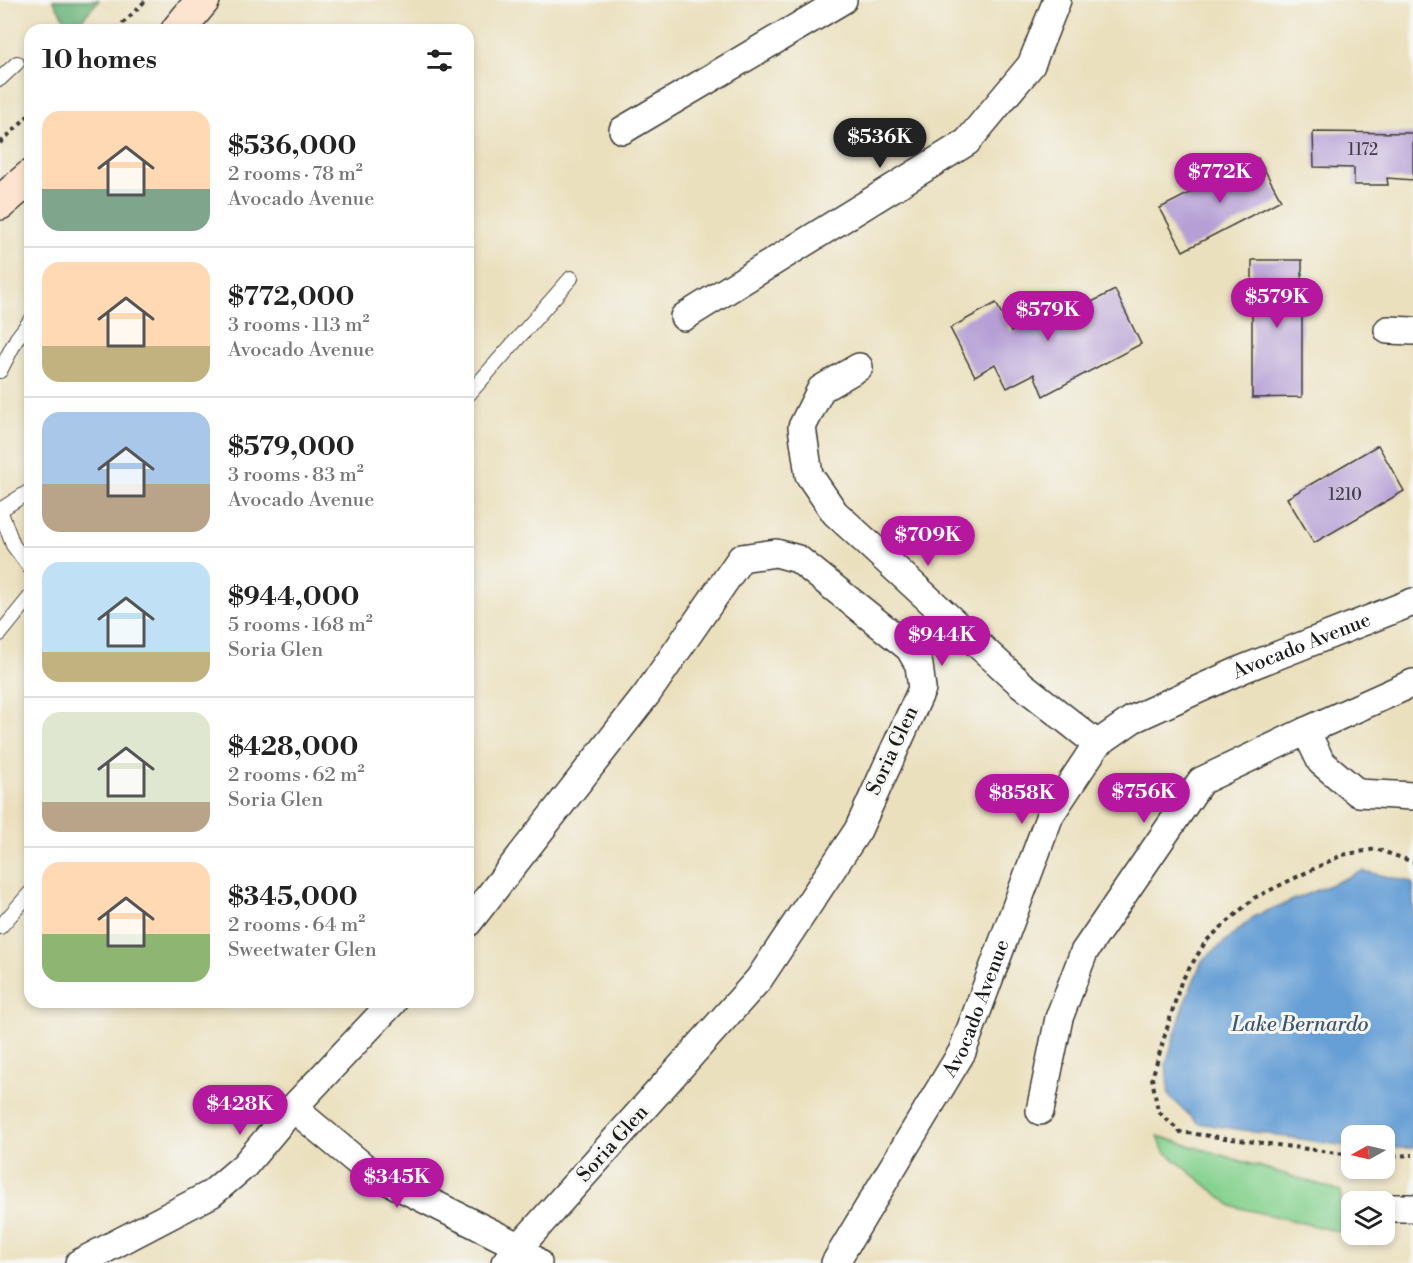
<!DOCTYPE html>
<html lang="en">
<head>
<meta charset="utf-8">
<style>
	:root { --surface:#fff; --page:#f2f2f2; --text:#222; --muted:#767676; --line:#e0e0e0; --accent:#b5179e }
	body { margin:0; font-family:"Libre Bodoni",serif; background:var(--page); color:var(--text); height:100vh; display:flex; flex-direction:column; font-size:22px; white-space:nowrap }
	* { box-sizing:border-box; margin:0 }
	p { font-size:20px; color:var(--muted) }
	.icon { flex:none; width:33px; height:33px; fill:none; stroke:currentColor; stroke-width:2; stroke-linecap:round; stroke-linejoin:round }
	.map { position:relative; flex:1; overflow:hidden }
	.side { position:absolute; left:24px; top:24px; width:450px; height:984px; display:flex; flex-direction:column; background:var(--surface); border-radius:18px; box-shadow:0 3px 9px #0003 }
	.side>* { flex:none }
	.needle { width:39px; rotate:262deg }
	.controls { position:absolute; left:1341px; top:1125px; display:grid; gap:12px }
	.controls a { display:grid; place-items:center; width:54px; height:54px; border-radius:12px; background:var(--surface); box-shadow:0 3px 9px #0003; font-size:30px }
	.price { position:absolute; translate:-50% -51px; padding:0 14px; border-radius:21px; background:var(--accent); color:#fff; font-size:20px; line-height:39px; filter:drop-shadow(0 2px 3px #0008) }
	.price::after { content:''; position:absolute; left:50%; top:36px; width:18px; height:14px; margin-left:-9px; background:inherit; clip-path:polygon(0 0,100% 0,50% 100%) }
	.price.on { background:#222; color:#fff }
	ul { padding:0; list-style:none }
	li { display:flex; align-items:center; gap:18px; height:150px; padding:0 18px }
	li+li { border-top:2px solid var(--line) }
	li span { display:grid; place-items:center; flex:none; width:168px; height:120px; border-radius:18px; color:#555 }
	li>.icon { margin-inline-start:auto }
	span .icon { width:72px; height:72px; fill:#fffc; stroke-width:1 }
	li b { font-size:26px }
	h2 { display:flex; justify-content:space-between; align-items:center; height:72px; padding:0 18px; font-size:26px }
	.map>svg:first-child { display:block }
	.green { fill:#86d28f; stroke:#517756; stroke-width:1.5 }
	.forest { fill:#6cb47a; stroke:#44684b; stroke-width:1.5 }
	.water { fill:#669fd5; stroke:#415e78; stroke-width:1.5 }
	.building { fill:#b69fd5 }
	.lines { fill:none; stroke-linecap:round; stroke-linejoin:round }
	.lane-casing { stroke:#3b3934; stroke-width:16 }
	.street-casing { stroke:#3b3934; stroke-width:30 }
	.secondary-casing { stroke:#3b3934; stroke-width:36 }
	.path { stroke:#3b3934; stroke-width:4; stroke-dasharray:4.5 4.5; stroke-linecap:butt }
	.lane { stroke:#fff; stroke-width:14 }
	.street { stroke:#fff; stroke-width:27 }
	.secondary { stroke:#fde4d0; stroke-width:33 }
	.labels { text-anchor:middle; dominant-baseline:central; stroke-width:6; stroke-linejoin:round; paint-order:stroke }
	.number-label { font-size:16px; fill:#423d4a }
	.street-label { font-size:20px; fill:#1c1c1c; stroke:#f6f6f2 }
	.water-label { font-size:21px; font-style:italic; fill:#3d576f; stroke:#f6f6f2 }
</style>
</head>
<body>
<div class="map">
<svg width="1413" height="1263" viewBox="0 0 1413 1263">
	<rect width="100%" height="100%" fill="#f6f6f2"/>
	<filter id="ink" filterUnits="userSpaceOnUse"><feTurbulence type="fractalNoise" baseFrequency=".0167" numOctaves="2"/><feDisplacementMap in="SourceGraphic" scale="12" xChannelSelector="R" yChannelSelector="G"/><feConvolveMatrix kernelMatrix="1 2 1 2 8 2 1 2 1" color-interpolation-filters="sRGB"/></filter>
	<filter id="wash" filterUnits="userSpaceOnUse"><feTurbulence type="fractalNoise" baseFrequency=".008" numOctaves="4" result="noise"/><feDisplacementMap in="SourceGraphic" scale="24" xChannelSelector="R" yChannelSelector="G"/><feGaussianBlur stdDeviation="1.35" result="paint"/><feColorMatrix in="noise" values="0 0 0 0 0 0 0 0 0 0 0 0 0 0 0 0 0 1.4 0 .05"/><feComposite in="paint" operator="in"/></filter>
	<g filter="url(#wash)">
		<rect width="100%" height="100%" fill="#ebe0be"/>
		<!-- green -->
		<polygon class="green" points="1158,1136 1341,1191 1340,1232 1232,1206 1163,1150"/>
		<!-- forest -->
		<polygon class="forest" points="53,0 99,0 73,30 71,30"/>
		<!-- water -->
		<polygon class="water" points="1363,871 1411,882 1413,885 1413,1148 1385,1148 1384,1136 1352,1136 1351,1147 1198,1123 1169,1096 1166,1064 1186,999 1202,961 1255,916"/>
		<g id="blocks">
			<!-- building -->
			<g class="building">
				<polygon points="1313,132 1413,133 1413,180 1387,178 1388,185 1354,185 1354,168 1314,167"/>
				<polygon points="1258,158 1281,200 1183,251 1160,208"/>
				<polygon points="1252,260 1302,260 1302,397 1252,398"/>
				<polygon points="1115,290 1141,344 1043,396 1034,374 1007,388 995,364 975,376 950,328 996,303 1011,332 1076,298 1080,308"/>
				<polygon points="1378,445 1404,491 1314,543 1287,498"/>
			</g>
		</g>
	</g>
	<g filter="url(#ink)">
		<use href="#blocks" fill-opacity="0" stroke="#3b3934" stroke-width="1.5"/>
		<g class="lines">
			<!-- lane casing -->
			<g class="lane-casing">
				<g id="lane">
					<polyline points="0,79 17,63"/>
					<polyline points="0,371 17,338 30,321"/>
					<polyline points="468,395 571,278"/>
					<polyline points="30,491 0,510 13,545 30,568"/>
					<polyline points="0,634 30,597"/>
					<polyline points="0,927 30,893"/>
				</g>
			</g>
			<!-- street casing -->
			<g class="street-casing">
				<g id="street">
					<polyline points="623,130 843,0"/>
					<polyline points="684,317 967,142 1031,65 1057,0"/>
					<polyline points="1388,330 1413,331"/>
					<polyline points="859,367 821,389 802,427 809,475 835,513 1021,684 1097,744"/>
					<polyline points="1306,731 1321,762 1358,793 1413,796"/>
					<polyline points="468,923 647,694 741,558 776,553 798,559 909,648 919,665 922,689 858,830 759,979 505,1263"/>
					<polyline points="293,1108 370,1172 520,1247 538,1263"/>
					<polyline points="1040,1111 1059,1018 1084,952 1201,781 1306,731 1413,683"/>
					<polyline points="1384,1208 1413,1208"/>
					<polyline points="79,1263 211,1194 244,1166 293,1108 393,1002"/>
					<path id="s1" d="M835,1263L962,1052L1050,815L1097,744L1133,719L1243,669L1413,602"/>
				</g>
			</g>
			<!-- secondary casing -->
			<g class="secondary-casing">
				<g id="secondary">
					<polyline points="178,30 203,0"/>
					<polyline points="0,203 30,177"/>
				</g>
			</g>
			<!-- path -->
			<g class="path">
				<polyline points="116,30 146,0"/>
				<polyline points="0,143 30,114"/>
				<polyline points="1352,1155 1180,1132 1158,1111 1152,1078 1181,982 1206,941 1254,898 1342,855 1376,849 1413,862"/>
				<polyline points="1384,1156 1413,1155"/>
			</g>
			<!-- lane -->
			<use href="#lane" class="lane"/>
			<!-- street -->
			<use href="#street" class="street"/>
			<!-- secondary -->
			<use href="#secondary" class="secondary"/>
		</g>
	</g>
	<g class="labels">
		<!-- number labels -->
		<g class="number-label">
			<text x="1363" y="150">1172</text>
			<text x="1345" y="495">1210</text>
		</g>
		<!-- street labels -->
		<g class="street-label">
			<text stroke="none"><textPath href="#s1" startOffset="812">Avocado Avenue</textPath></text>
			<text transform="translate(893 751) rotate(-65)">Soria Glen</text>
			<text stroke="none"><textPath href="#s1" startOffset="292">Avocado Avenue</textPath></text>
			<text transform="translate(613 1144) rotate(-48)">Soria Glen</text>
		</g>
		<!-- water labels -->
		<g class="water-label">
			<text x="1300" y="1025">Lake Bernardo</text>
		</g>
	</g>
</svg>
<div class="controls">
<a><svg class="needle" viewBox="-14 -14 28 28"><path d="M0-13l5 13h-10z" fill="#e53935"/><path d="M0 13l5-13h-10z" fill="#767676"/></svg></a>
<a><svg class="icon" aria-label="layers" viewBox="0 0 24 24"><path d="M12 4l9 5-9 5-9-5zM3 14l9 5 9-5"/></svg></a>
</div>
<b class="price on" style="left:880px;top:169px">$536K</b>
<b class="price" style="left:1220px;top:204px">$772K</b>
<b class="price" style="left:1277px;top:329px">$579K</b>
<b class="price" style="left:1048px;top:342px">$579K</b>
<b class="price" style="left:928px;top:567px">$709K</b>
<b class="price" style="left:942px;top:667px">$944K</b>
<b class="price" style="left:1144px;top:824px">$756K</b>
<b class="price" style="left:1022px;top:825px">$858K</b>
<b class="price" style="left:240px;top:1136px">$428K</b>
<b class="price" style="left:397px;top:1209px">$345K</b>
<section class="side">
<h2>10 homes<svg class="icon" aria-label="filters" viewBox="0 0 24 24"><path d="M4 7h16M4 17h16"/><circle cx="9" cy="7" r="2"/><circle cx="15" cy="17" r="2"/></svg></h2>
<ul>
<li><span style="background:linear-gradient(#ffd9b3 65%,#7fa58c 0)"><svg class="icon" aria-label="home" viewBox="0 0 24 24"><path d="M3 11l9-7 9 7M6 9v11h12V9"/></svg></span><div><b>$536,000</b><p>2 rooms · 78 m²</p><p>Avocado Avenue</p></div></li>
<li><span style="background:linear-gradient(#ffd9b3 70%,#c2b280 0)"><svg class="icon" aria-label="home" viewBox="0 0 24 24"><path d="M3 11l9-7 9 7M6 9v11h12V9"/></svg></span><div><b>$772,000</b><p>3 rooms · 113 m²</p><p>Avocado Avenue</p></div></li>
<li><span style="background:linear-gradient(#a9c7e8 60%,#b9a48a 0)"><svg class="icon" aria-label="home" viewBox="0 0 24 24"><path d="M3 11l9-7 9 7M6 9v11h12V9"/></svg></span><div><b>$579,000</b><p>3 rooms · 83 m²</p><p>Avocado Avenue</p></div></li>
<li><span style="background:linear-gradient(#bfe0f5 75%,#c2b280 0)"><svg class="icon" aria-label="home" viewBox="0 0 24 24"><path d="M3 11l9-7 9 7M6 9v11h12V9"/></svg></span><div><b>$944,000</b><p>5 rooms · 168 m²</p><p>Soria Glen</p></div></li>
<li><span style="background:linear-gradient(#dfe7d0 75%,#b9a48a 0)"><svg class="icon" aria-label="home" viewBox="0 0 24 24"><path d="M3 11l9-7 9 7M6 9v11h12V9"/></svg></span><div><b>$428,000</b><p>2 rooms · 62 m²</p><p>Soria Glen</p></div></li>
<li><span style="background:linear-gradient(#ffd9b3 60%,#8fb573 0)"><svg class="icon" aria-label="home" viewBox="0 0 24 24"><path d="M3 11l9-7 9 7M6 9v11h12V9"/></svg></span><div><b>$345,000</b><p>2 rooms · 64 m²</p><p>Sweetwater Glen</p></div></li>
</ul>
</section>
</div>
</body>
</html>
